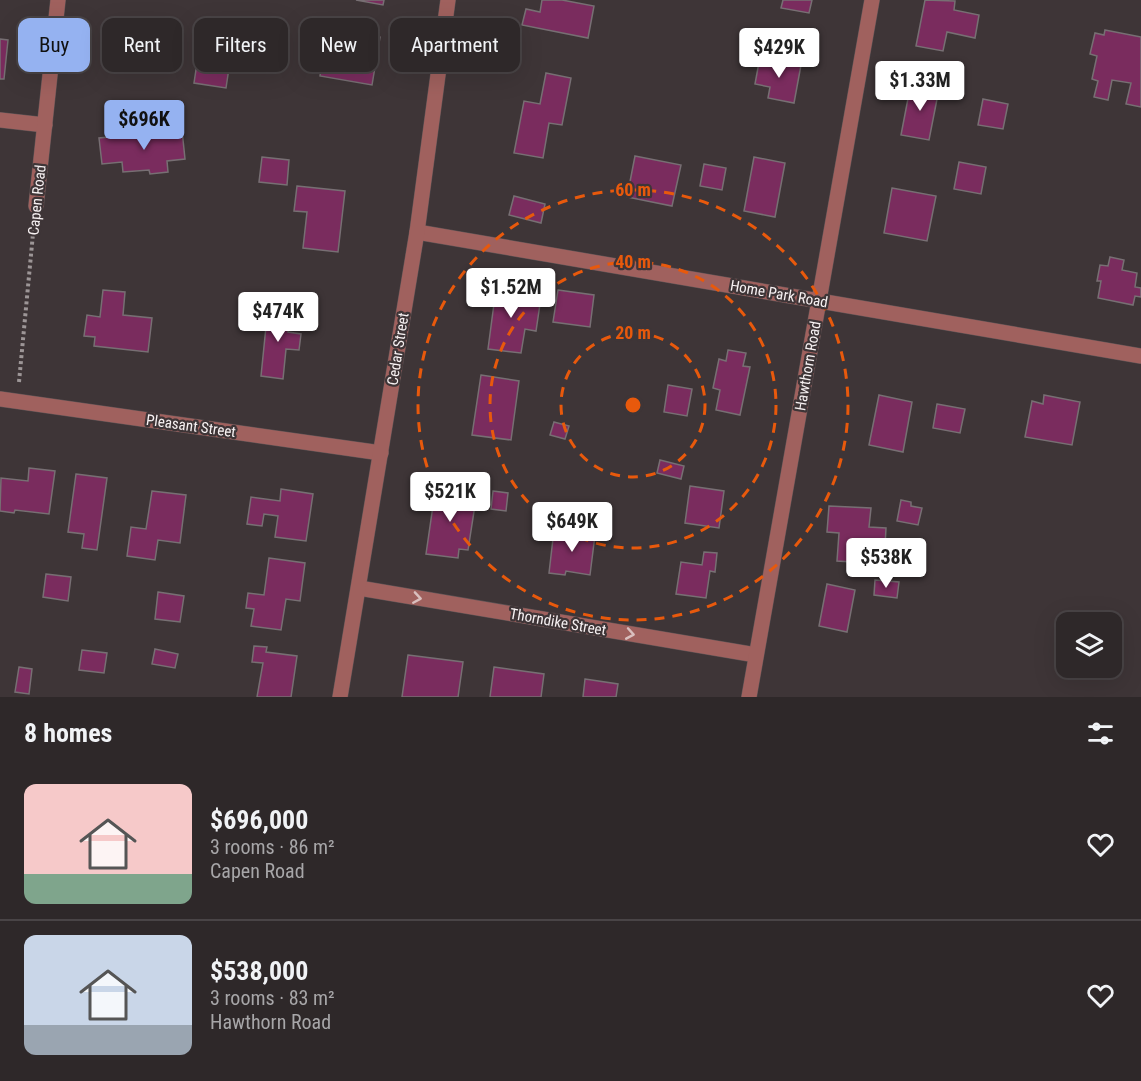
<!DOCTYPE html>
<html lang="en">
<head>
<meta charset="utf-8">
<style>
	:root { --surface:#2e2829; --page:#363031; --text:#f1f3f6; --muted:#a7a6a8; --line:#494446; --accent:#95b2f1 }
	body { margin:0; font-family:"Roboto Condensed",sans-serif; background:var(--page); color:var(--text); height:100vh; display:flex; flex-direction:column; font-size:22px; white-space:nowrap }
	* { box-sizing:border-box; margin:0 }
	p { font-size:20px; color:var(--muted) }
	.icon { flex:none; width:33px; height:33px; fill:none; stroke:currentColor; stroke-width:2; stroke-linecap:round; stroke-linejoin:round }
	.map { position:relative; height:697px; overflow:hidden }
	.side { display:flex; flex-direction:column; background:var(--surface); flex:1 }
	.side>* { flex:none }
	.top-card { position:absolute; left:18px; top:18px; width:600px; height:54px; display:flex; gap:12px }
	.buttons { position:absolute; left:1056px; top:612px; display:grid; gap:12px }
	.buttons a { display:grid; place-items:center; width:66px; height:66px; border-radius:12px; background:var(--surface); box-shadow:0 6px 24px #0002,0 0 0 2px var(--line); font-size:30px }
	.price { position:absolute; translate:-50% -51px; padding:0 14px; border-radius:6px; background:#fff; color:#222; font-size:20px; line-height:39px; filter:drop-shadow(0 2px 3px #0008) }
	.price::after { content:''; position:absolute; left:50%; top:36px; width:18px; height:14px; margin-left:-9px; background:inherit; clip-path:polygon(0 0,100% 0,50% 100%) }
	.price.selected { background:var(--accent); color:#111 }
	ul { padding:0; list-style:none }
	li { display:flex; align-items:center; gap:18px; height:150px; padding:0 24px }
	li+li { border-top:2px solid var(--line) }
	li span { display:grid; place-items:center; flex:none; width:168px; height:120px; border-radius:12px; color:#555 }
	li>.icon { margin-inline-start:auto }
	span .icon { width:72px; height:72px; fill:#fffc; stroke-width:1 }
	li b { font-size:26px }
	h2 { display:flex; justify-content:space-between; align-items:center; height:72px; padding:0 24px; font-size:26px }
	.pill { padding:0 21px; border-radius:12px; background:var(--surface); box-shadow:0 6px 24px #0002,0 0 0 2px var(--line); font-size:21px; line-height:54px }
	.pill.selected { background:var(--accent); color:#111 }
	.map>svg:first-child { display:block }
	.building { fill:#7a2c5e; stroke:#776f73; stroke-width:1.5 }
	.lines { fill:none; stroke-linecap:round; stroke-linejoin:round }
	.street-casing { stroke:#5c5355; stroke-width:16 }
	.path { stroke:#9d9697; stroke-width:4; stroke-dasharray:3 3; stroke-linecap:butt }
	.street { stroke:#a0615e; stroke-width:15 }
	.oneway { stroke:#d9bfbe }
	.ring { fill:none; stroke:#e8590c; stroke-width:3; stroke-dasharray:10 8 }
	.labels { text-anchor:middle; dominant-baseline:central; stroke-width:4.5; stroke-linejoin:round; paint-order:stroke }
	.street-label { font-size:15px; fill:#f7f1f2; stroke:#3e3537 }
	.centre { fill:#e8590c; stroke:#3e3537; stroke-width:3 }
	.ring-label { font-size:18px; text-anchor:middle; font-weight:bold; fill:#e8590c; stroke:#3e3537; stroke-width:4.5; stroke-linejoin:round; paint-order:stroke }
</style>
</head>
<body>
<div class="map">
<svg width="1141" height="697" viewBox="0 0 1141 697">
	<rect width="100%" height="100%" fill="#3e3537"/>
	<!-- building -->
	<g class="building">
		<polygon points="356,0 384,0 383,5"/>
		<polygon points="542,0 562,0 594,6 588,38 522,25 526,9 540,12"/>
		<polygon points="783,0 812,0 809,13 781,8"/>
		<polygon points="925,0 955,1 954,10 979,15 975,38 947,32 943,51 916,46"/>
		<polygon points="259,23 286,29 282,50 255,44"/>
		<polygon points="328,28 380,37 372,85 320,76"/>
		<polygon points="1105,30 1141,37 1141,107 1126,104 1131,83 1112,80 1108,100 1094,97 1098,81 1092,79 1097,56 1090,54 1095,33 1104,35"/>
		<polygon points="123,35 178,41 175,72 120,66"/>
		<polygon points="0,39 8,40 4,79 0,79"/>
		<polygon points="760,57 801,65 794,103 768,98 770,87 755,84"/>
		<polygon points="197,63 229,68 226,88 194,83"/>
		<polygon points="546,73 571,78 562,125 549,123 543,158 514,153 524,101 540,104"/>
		<polygon points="911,83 939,89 929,140 901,135"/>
		<polygon points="983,99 1008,104 1003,129 978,125"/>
		<polygon points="182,130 185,159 167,161 168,172 150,174 149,170 123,172 122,162 102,164 99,138"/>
		<polygon points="635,156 681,165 672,206 627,197"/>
		<polygon points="262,157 289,160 287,185 259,182"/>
		<polygon points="754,157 785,163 775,217 744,211"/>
		<polygon points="959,162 986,167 981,194 954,189"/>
		<polygon points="704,164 726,168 722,190 700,186"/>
		<polygon points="297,186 345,191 338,252 303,248 307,212 294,211"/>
		<polygon points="892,188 936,196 927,241 884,233"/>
		<polygon points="514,196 545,204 541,223 509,215"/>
		<polygon points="1110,257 1124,260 1122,270 1137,273 1135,287 1141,288 1141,297 1135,296 1133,305 1098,298 1101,281 1097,281 1100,265 1108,266"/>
		<polygon points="497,281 520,284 518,301 540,304 536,331 525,329 521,353 488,349"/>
		<polygon points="103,290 125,292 123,315 152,318 148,352 94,346 95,337 84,336 87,315 100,317"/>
		<polygon points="558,290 594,295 590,327 553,322"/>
		<polygon points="268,307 290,309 288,332 301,334 299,350 286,349 283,379 261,376"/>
		<polygon points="728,350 746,353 743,366 750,367 740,415 716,410 720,390 713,388 719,359 726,361"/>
		<polygon points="481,375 519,381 511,440 472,435"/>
		<polygon points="668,385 692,389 687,416 664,412"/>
		<polygon points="879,395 912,402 903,452 869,445"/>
		<polygon points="1044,395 1080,402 1072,445 1025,437 1032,401 1043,404"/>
		<polygon points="937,404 965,409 960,433 933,428"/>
		<polygon points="554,422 569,426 565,439 550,435"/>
		<polygon points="660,460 684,466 681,479 657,473"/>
		<polygon points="29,468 55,471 49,514 15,510 14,513 0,511 1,478 28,481"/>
		<polygon points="76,474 107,478 97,550 82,548 84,534 68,532"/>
		<polygon points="436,485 466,490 465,503 475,505 468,550 459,549 458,558 426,554"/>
		<polygon points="690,486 724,491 719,528 685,523"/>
		<polygon points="281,489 313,494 306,541 275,537 278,516 264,514 262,526 247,524 251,497 280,501"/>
		<polygon points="152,491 186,495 180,543 158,540 155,560 127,556 131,527 146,529"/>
		<polygon points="493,491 508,493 506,511 491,509"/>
		<polygon points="901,500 911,502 911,506 922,508 918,525 897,521"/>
		<polygon points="829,506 871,508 869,527 886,528 885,547 869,546 868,563 837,561 839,533 827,532"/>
		<polygon points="554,530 595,535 590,575 566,571 565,575 549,573"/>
		<polygon points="704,552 717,553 715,572 710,571 706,598 676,594 681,562 702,565"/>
		<polygon points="269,558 305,563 300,601 286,599 281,630 251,626 254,609 246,608 248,593 264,595"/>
		<polygon points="46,574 71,577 68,601 43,597"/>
		<polygon points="875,580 899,582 897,598 874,595"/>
		<polygon points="827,584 855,590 847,632 819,626"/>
		<polygon points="158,592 184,596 180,622 155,619"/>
		<polygon points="254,646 267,647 266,652 297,656 291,697 257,697 263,663 252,662"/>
		<polygon points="155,649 178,654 175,668 152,664"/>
		<polygon points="82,650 107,653 104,673 79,670"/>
		<polygon points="408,655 463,662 458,697 402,697"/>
		<polygon points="19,667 32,669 29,694 15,692"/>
		<polygon points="494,667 544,674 541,697 490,697"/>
		<polygon points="585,679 618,684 616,697 583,697"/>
	</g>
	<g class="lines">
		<!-- street casing -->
		<g class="street-casing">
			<g id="street">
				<polyline points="0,120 45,125"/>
				<polyline points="36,206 58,0"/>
				<polyline points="417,232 1141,356"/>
				<polyline points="0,399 381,453"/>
				<polyline points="359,588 756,655"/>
				<polyline points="340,697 417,232 448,0"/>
				<polyline points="749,697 872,0"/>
			</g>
		</g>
		<!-- path -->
		<polyline class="path" points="19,382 34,223"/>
		<!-- street -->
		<use href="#street" class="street"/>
	</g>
	<!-- one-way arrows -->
	<defs><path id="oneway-chevron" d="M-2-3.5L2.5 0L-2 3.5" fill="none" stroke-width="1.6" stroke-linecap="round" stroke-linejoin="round" transform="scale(1.5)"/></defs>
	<g class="oneway">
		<use href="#oneway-chevron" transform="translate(417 598) rotate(9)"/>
		<use href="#oneway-chevron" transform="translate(630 634) rotate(10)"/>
	</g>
	<!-- distance rings -->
	<g class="ring">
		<circle cx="633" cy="405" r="72"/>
		<circle cx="633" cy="405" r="143"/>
		<circle cx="633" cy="405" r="215"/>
	</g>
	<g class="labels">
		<!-- street labels -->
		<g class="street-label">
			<text transform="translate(37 200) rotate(-84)">Capen Road</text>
			<text transform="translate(779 294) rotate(10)">Home Park Road</text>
			<text transform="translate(398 349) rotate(-81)">Cedar Street</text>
			<text transform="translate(808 366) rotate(-80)">Hawthorn Road</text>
			<text transform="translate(191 426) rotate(8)">Pleasant Street</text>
			<text transform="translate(558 622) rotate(10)">Thorndike Street</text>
		</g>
	</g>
	<circle cx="633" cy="405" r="9" class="centre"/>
	<g class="ring-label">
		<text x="633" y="196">60 m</text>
		<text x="633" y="268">40 m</text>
		<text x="633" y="339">20 m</text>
	</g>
</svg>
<div class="buttons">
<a><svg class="icon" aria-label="layers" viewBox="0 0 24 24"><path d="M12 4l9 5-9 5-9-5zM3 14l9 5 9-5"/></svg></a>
</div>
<b class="price" style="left:779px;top:79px">$429K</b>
<b class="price" style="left:920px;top:112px">$1.33M</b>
<b class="price selected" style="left:144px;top:151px">$696K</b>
<b class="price" style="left:511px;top:319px">$1.52M</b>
<b class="price" style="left:278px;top:343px">$474K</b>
<b class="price" style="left:450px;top:523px">$521K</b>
<b class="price" style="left:572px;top:553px">$649K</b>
<b class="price" style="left:886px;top:589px">$538K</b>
<div class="top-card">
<a class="pill selected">Buy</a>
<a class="pill">Rent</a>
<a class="pill">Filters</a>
<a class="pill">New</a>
<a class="pill">Apartment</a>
</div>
</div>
<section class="side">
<h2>8 homes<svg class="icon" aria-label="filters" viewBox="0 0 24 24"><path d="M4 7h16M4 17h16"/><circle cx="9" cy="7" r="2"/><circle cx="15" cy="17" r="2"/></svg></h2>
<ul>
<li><span style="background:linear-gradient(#f6c9c9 75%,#7fa58c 0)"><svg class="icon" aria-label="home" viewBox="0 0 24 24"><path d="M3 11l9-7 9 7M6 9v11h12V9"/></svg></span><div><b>$696,000</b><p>3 rooms · 86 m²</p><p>Capen Road</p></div><svg class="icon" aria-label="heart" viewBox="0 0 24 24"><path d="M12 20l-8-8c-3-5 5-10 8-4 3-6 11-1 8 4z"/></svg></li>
<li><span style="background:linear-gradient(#c9d6e8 75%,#9aa5b1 0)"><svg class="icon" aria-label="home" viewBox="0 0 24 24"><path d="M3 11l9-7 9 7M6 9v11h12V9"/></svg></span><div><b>$538,000</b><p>3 rooms · 83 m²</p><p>Hawthorn Road</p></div><svg class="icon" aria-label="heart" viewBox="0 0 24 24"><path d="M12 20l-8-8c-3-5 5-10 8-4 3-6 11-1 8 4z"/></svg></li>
</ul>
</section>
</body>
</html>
